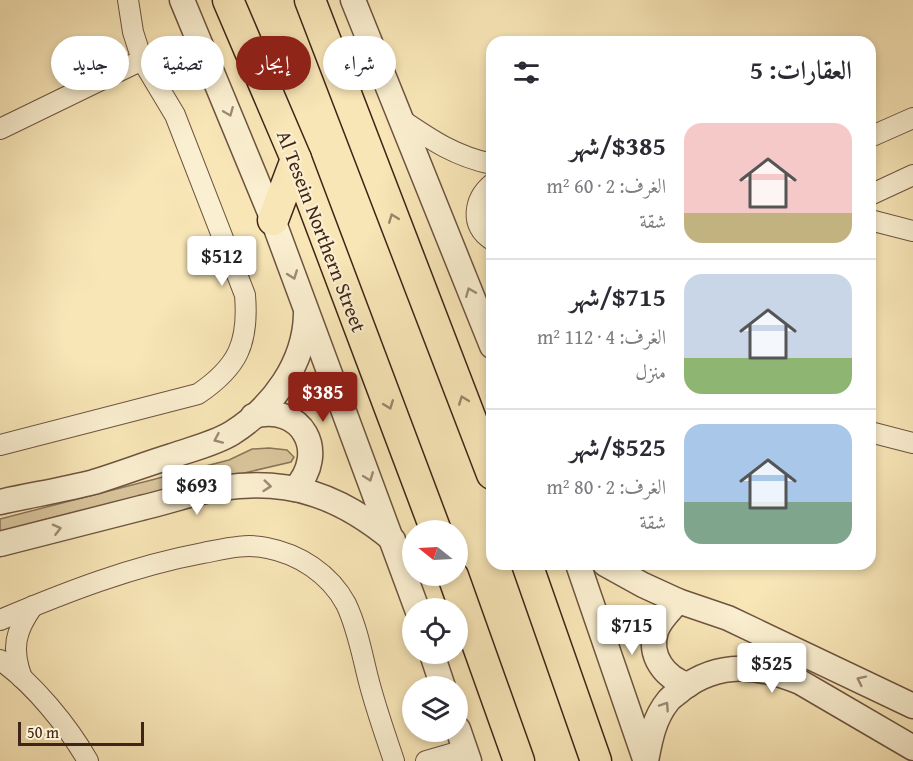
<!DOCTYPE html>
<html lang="ar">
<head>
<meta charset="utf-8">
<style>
	:root { --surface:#fff; --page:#f7f7f7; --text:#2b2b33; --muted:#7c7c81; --line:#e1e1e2; --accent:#8f2418 }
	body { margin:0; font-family:"Gentium Book Plus",Amiri,serif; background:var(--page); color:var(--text); direction:rtl; height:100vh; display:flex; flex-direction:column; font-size:22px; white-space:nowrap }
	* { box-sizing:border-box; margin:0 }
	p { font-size:20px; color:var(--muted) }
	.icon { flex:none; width:33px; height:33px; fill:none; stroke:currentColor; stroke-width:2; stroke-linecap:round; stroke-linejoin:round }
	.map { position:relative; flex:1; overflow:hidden; direction:ltr }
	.sheet { position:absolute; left:486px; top:36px; width:390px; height:534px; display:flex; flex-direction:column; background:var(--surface); border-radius:18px; box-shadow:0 3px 9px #0003; direction:rtl }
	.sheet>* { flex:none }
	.banner { position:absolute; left:18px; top:36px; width:378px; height:54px; direction:rtl; display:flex; gap:12px }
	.needle { width:39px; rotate:288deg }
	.controls { position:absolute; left:402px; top:520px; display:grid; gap:12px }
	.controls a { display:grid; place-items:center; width:66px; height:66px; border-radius:50%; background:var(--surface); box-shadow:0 3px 9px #0003; font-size:30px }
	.scale { position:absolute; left:18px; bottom:15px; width:126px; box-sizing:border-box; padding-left:6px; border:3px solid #402418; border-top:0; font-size:16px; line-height:21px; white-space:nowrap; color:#402418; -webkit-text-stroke:4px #faefd0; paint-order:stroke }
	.price { position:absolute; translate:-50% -51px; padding:0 14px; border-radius:6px; background:#fff; color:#222; font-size:20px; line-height:39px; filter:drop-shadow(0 2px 3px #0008) }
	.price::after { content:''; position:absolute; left:50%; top:36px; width:18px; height:14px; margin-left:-9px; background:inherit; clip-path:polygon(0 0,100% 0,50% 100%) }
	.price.active { background:var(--accent); color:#fff }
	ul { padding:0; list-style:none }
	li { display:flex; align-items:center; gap:18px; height:150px; padding:0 24px }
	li+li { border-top:2px solid var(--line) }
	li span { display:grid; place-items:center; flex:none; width:168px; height:120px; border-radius:18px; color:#555 }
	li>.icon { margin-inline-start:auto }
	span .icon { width:72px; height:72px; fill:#fffc; stroke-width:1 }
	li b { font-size:26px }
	h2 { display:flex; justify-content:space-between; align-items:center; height:72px; padding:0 24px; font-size:26px }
	.chip { padding:0 21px; border-radius:27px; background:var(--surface); box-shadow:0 3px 9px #0003; font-size:21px; line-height:54px }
	.chip.active { background:var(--accent); color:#fff }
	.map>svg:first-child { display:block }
	.green { fill:#d9c59c; stroke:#8c745a; stroke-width:1.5 }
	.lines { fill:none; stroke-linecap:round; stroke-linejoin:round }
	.minor-casing { stroke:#6e5440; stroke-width:22 }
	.tertiary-casing { stroke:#6e5440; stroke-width:27 }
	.primary-casing { stroke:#402418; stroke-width:33 }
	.minor { stroke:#faefd0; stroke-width:20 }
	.tertiary { stroke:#faefd0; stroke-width:24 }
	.primary { stroke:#f8e6b7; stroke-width:30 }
	.oneway { stroke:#9d8a74 }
	.oneway2 { stroke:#9c8568 }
	.labels { text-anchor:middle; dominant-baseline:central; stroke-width:4.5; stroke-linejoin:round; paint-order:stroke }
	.street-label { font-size:20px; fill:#402418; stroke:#faefd0 }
</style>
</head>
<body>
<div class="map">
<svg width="913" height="761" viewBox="0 0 913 761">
	<rect width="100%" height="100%" fill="#f8e6b7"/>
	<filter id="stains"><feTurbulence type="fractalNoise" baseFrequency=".00333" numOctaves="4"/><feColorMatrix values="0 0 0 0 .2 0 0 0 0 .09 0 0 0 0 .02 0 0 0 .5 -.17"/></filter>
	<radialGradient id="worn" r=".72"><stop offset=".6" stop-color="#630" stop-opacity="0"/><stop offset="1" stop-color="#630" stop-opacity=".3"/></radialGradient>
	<!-- green -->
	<polygon class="green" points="269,448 287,450 294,457 291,462 47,519 0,532 0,519 229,460 252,449"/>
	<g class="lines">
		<!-- minor casing -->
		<g class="minor-casing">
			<g id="minor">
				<path d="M399,118C430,139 454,156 492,164"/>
				<polyline points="0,129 142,60"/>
				<polyline points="870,137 913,118"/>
				<path d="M492,184C474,199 469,226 492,240"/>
				<polyline points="870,195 913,175"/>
				<polyline points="870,220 913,231"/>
				<polyline points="870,432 913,443"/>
				<path d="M0,445L198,394C238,367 249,343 245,295L175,115L142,60L133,32L128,0"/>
				<path d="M0,620C66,592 133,566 203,553C224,549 245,543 267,548C299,554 330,574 346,604C357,627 362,654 368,678C375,706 385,734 394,761"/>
				<path d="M0,660C33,683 68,726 88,761"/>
				<path d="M22,678C11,649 15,631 33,606"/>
				<polyline points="426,761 464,750"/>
			</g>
		</g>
		<!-- tertiary casing -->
		<g class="tertiary-casing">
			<g id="tertiary">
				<polyline points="182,0 273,220 417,609"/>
				<polyline points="353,0 492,346"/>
				<path d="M253,416C302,403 329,452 295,489"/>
				<path d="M0,502C31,495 63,490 94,482C120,474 146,464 172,456C191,449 214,444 232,433C273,407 305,363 306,314"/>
				<path d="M0,544C47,532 94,520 141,508C168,502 194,492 221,488C290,478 340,496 393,540"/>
				<polyline points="578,564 645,759"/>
				<polyline points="605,564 643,585 678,601 728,618 913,706"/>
				<path d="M678,601C671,610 660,619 656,631C648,656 665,678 688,685"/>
				<polyline points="432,654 443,687"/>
				<polyline points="458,729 469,761"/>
				<path d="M646,761C650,740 654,718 668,701C672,696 678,693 682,689C719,661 759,665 800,682L913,748"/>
			</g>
		</g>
		<!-- primary casing -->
		<g class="primary-casing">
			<g id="primary">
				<polyline points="228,0 296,159 436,531"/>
				<polyline points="310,0 492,474"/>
				<polyline points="273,220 296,159"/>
				<polyline points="527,564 596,761"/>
				<polyline points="453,576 519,761"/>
			</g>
		</g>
		<!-- minor -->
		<use href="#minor" class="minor"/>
		<!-- tertiary -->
		<use href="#tertiary" class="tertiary"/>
		<!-- primary -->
		<use href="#primary" class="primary"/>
	</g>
	<!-- one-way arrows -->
	<defs><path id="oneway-chevron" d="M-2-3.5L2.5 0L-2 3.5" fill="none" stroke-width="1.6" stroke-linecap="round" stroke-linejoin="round" transform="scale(1.5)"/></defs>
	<g class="oneway">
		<use href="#oneway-chevron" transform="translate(229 112) rotate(68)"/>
		<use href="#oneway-chevron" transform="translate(293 275) rotate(70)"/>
		<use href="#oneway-chevron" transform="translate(470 292) rotate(-112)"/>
		<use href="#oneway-chevron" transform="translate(218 439) rotate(156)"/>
		<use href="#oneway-chevron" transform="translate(369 477) rotate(69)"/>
		<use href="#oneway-chevron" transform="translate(267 486) rotate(6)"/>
		<use href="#oneway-chevron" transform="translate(57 529) rotate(-14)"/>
		<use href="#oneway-chevron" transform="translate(861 680) rotate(-154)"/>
		<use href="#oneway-chevron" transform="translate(665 706) rotate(-56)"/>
	</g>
	<g class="oneway2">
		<use href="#oneway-chevron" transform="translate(393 218) rotate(-111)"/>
		<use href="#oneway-chevron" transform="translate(463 400) rotate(-111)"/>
		<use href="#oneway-chevron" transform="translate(389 405) rotate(69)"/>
	</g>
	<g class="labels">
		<!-- street labels -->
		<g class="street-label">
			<text transform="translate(322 231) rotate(69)">Al Tesein Northern Street</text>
		</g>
	</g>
	<rect width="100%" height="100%" filter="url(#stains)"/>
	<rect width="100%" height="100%" fill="url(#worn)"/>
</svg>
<div class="controls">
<a><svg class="needle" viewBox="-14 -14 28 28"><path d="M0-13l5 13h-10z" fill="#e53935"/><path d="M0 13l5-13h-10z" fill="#7c7c81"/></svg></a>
<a><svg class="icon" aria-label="locate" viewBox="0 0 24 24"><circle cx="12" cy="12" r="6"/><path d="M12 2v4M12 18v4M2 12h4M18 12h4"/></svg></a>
<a><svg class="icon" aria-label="layers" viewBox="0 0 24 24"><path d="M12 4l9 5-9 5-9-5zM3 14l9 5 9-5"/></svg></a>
</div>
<div class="scale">50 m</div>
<b class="price" style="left:222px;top:287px">$512</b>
<b class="price active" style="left:323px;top:423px">$385</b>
<b class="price" style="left:197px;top:516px">$693</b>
<b class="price" style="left:632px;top:656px">$715</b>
<b class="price" style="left:772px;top:694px">$525</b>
<div class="banner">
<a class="chip">شراء</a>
<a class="chip active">إيجار</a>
<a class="chip">تصفية</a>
<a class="chip">جديد</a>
</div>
<section class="sheet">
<h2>العقارات: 5<svg class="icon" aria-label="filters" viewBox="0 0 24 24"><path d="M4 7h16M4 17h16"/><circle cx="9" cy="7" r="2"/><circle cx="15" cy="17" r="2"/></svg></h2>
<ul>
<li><span style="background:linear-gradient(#f6c9c9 75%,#c2b280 0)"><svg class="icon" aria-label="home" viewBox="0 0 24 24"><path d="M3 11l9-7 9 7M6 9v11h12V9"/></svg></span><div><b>$385/شهر</b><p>الغرف: 2 · 60 m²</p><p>شقة</p></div></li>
<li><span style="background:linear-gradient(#c9d6e8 70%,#8fb573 0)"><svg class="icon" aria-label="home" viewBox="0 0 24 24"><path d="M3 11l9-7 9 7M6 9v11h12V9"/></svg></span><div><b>$715/شهر</b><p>الغرف: 4 · 112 m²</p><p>منزل</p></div></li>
<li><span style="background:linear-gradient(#a9c7e8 65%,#7fa58c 0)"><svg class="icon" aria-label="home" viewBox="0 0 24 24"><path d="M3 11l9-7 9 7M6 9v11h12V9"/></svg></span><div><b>$525/شهر</b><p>الغرف: 2 · 80 m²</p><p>شقة</p></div></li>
</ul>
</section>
</div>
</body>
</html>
